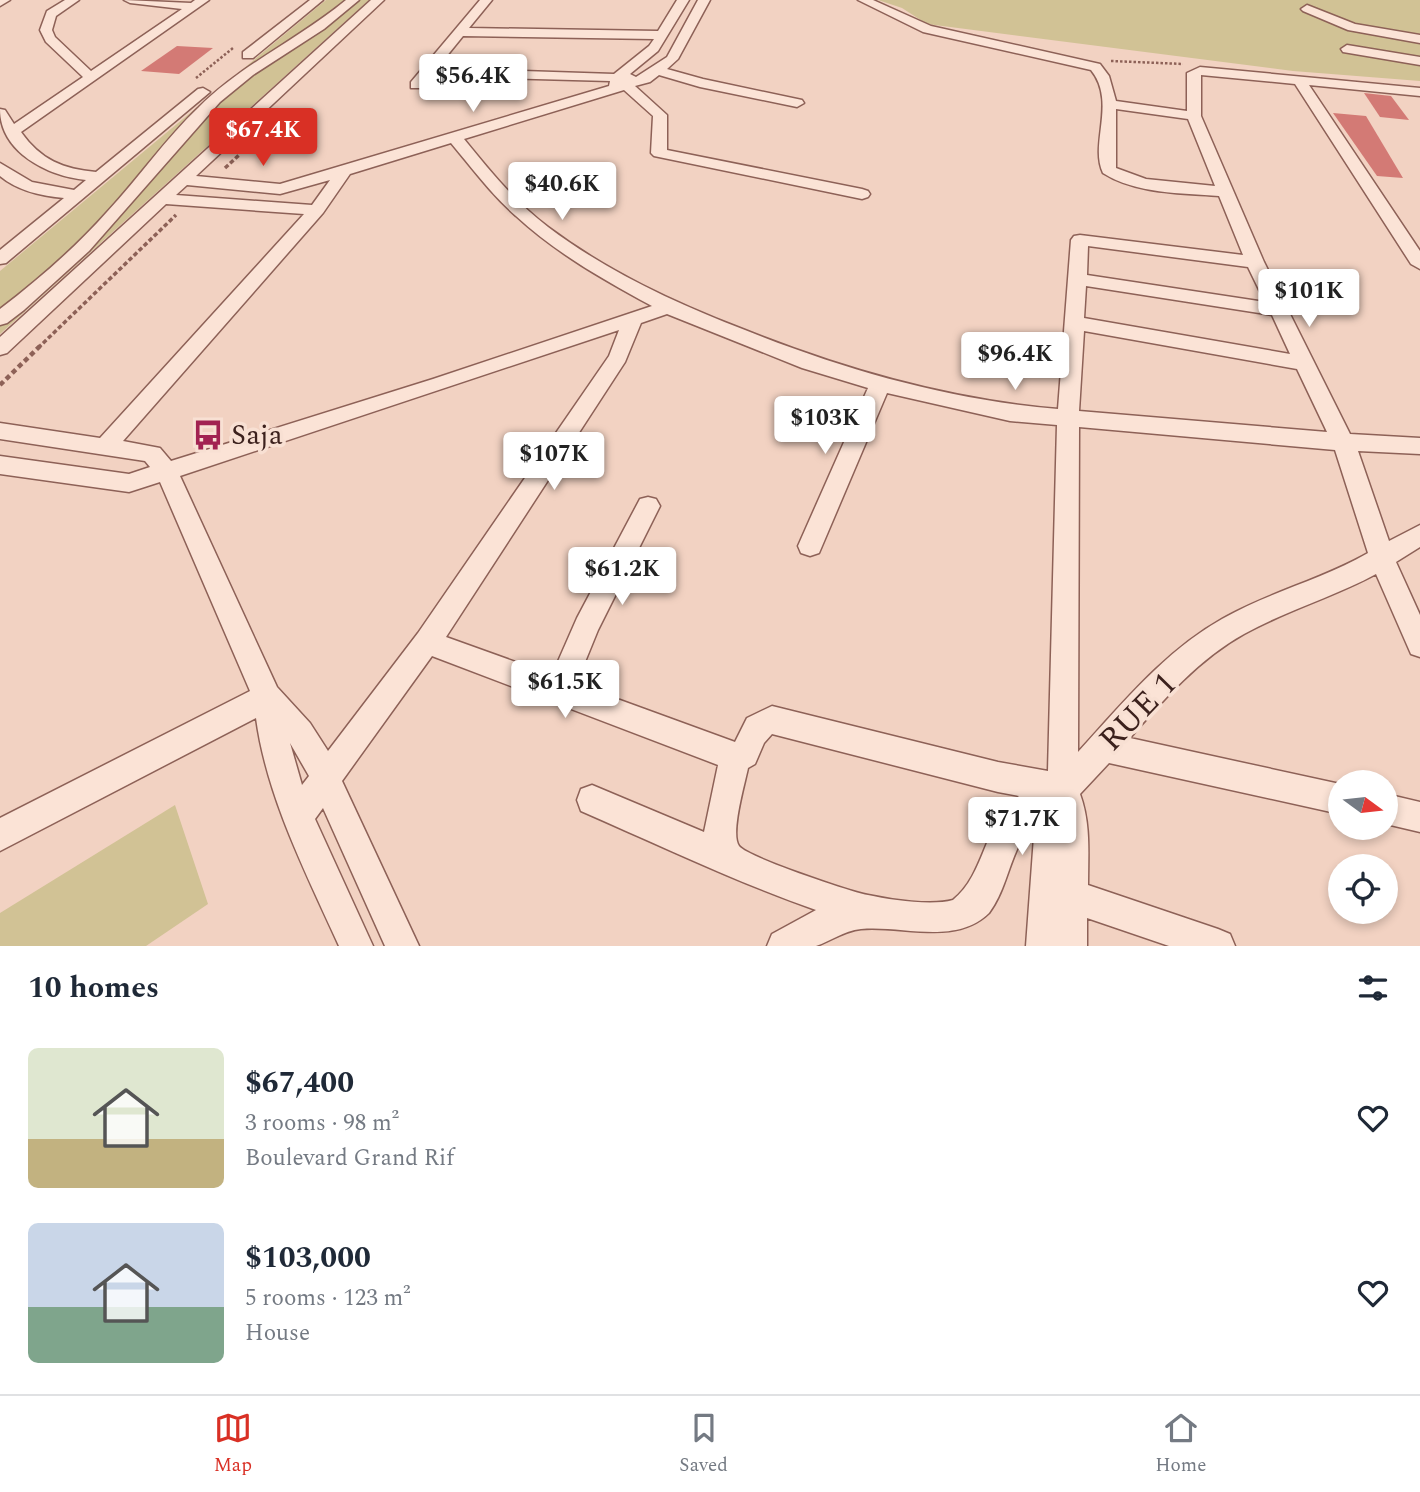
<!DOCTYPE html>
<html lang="en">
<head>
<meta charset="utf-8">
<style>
	:root { --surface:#fff; --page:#f2f2f3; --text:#1f2937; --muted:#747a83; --line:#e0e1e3; --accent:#d93025 }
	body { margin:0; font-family:Spectral,serif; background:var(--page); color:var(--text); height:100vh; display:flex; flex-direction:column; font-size:26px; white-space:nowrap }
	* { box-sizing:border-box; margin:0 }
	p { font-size:23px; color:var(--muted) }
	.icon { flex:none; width:38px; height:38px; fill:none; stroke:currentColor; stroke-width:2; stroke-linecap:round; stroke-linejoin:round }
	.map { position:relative; height:946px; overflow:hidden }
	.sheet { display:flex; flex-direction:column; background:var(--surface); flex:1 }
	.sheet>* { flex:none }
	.needle { width:46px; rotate:105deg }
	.fabs { position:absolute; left:1328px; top:770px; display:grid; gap:14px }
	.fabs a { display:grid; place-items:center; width:70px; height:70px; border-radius:50%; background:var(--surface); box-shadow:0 4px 10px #0003; font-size:35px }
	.price { position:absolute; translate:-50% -60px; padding:0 16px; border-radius:7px; background:#fff; color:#222; font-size:23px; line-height:46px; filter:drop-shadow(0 2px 4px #0008) }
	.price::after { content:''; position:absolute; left:50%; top:42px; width:21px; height:16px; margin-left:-10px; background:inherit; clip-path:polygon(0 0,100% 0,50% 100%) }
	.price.active { background:var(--accent); color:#fff }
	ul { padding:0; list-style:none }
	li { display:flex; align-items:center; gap:21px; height:175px; padding:0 28px }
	li span { display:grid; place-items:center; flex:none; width:196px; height:140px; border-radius:10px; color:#555 }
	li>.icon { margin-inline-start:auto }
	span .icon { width:84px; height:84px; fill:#fffc; stroke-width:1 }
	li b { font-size:30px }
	h2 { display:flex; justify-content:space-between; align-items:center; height:84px; padding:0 28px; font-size:30px }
	.dock { display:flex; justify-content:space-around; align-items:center; height:98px; border-top:2px solid var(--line); background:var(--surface); font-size:19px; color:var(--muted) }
	.dock a { display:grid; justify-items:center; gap:4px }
	.dock .active { color:var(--accent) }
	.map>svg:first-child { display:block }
	.green { fill:#d1c295 }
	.building { fill:#d37a75 }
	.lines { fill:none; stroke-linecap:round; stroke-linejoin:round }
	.minor-casing { stroke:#8d6157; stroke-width:3 }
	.path-far2 { stroke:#8d6157; stroke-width:2.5; stroke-dasharray:2.5 2; stroke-linecap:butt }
	.path-far1 { stroke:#8d6157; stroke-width:3.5; stroke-dasharray:4.5 2.5; stroke-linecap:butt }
	.path { stroke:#8d6157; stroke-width:4.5; stroke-dasharray:5 3.5; stroke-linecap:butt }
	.minor { fill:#fbe3d6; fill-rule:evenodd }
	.labels { text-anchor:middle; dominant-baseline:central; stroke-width:7; stroke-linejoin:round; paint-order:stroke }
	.poi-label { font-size:28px; fill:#3c211d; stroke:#f8e0d3; text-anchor:start }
	.near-street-label { font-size:33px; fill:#3c211d; stroke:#f8e0d3 }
</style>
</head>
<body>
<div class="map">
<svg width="1420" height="946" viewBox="0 0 1420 946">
	<rect width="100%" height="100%" fill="#f2d2c2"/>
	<!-- green -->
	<g class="green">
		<polygon points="326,0 369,0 0,334 0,271"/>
		<polygon points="878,0 1420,0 1420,81 1293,71 927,24 902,8"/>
		<polygon points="175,805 208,904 146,946 0,946 0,913"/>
	</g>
	<!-- building -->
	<g class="building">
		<polygon points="177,46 213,48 179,74 141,71"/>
		<polygon points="1364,93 1391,96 1409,120 1380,117"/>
		<polygon points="1333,113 1366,116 1403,178 1377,176"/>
	</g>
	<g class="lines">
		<!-- minor casing -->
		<g class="minor-casing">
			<g id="minor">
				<polygon points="0,0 10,0 0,6"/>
				<path d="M65,0H79L56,16L52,30L55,37L91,71L182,9L130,3L124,0L191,3L195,0H209L21,132C41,160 63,169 96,172L198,89L203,88L210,92L6,263L0,264V250L64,198C41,196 18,191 0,176V163L32,182L74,190L86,180C47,176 0,152 0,109L5,110L14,124L83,77L46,42L40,30L47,11Z"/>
				<polygon points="310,0 323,0 253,58 243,58 243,52"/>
				<path d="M346,0H359L324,29L253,75L220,102L89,251L24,310L7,323L0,325V309C38,280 75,248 107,212C139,178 165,139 199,107C242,64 299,39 346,0Z"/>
				<path d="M371,0H384L196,176L280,184L609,86L610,81L430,76L421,88H411V82L480,0H492L469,28L658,31L677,0H689L658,51L630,74L636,77L667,57L698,0H710L678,59L667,69L703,79L802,100L804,103L797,107L700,87L659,75L650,82L635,86L667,115V150L862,189L868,191L870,194L868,197L862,199L654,156L651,153L653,116L624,90L464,139C490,171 515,202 548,227C608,272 675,303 745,330C845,370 950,400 1058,409L1071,240L1074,236L1080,235L1243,255L1219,196C1181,193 1136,194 1103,173C1089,144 1117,102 1091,70L923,32L858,0H873L931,26L1100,64L1109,76L1116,101L1187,111V73L1200,67L1420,88V96L1309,85L1420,251V269L1411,264L1295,84L1201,75V116L1264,262L1350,434L1420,438V454L1358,451L1389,541L1420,525V547L1396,562L1420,615V657L1411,654L1376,574C1334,597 1287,610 1244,634C1199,659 1164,699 1130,738L1340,784V814L1109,763L1080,794C1091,824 1088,854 1088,885L1218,929L1230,934L1235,946H1169L1087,918V946H1026L1035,823C1009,848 1010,885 989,913C955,946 903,925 861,929C843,931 831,941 816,946C802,946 781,946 767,946L772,934L816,910C736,882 659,845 581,811L577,800L581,789L592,785L704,832L718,765L432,656L342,781L419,946H385L323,808L315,819L373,946H339C306,873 267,798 256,718L0,851V818L250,691L160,482L129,492L0,474V456L129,474L150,467L145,461L0,439V423L100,438L304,214L166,204L7,353L0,355V337ZM463,36L654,39L649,46L614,74L437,68ZM1116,109L1188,119L1215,186L1146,179L1116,168ZM451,143C472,168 491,194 516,216C556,253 604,280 652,306L433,379L171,461L160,448L123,441L323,213L350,174ZM330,180L312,205L176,195L187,185L280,194ZM1088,246L1248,267L1265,302L1087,275ZM1086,286L1272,315L1290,354L1084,318ZM667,314L802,368L868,388L798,546L801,553L810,556L819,553L822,546L887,393L1010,421L1057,425L1048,771L998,762L772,706L747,718L735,742L576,684L598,630L660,506L656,499L648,497L640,499L577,618L552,675L446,637L625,362L641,323ZM619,330L609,356L418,633L328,751L310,723L277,687L180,476ZM1084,331L1297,369L1327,432L1079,411ZM1079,427L1335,450L1368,553C1321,580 1269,592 1222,619C1165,651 1122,704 1078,752ZM772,734L998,792L1019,796C983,822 987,872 953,900C932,906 891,900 868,895C851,892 747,857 739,846C730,834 745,783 748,768L755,764L764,743ZM290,743L309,776L302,785Z"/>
				<polygon points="1307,5 1355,24 1420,35 1420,43 1348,30 1303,11 1301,9"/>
				<polygon points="1347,45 1420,57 1420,65 1343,52 1341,49"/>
				<polygon points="1386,794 1420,802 1420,832 1386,824"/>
			</g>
		</g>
		<!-- path-far2 -->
		<g class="path-far2">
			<polyline points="1111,61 1183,64"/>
			<polyline points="196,78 233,48"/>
		</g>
		<!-- path-far1 -->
		<g class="path-far1">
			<polyline points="225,168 239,155"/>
			<polyline points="38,348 176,215"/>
		</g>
		<!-- path -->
		<polyline class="path" points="0,385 40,346"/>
		<!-- minor -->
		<use href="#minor" class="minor"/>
	</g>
	<!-- icons -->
	<defs>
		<g id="bus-bare" transform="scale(2.415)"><path d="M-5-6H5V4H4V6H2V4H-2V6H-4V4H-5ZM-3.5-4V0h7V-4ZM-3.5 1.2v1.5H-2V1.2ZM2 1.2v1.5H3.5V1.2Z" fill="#a22251" stroke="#f8e0d3" stroke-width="2.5" paint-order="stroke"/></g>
	</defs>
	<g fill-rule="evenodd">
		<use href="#bus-bare" x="208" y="435"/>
	</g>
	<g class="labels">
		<!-- poi labels -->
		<g class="poi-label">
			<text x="231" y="435">Saja</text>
		</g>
		<!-- near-street labels -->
		<g class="near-street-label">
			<text transform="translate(1138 712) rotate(-46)">RUE 1</text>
		</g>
	</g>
</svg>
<div class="fabs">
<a><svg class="needle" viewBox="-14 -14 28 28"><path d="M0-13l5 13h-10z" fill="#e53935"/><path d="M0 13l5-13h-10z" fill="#747a83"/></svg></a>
<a><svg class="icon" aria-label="locate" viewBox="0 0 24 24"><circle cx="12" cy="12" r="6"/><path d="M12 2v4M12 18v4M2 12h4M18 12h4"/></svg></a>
</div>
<b class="price" style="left:473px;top:114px">$56.4K</b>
<b class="price active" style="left:263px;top:168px">$67.4K</b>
<b class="price" style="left:562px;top:222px">$40.6K</b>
<b class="price" style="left:1309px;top:329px">$101K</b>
<b class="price" style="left:1015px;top:392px">$96.4K</b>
<b class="price" style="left:825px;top:456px">$103K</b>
<b class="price" style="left:554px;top:492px">$107K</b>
<b class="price" style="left:622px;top:607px">$61.2K</b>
<b class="price" style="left:565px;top:720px">$61.5K</b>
<b class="price" style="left:1022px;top:857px">$71.7K</b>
</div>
<section class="sheet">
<h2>10 homes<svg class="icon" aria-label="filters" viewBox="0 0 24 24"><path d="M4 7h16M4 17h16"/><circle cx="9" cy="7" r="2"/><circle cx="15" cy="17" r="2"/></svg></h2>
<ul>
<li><span style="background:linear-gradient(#dfe7d0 65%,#c2b280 0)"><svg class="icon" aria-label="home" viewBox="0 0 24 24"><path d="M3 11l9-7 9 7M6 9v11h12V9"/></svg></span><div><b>$67,400</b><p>3 rooms · 98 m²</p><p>Boulevard Grand Rif</p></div><svg class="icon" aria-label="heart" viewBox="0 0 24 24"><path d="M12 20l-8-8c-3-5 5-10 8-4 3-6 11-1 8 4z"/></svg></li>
<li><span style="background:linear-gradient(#c9d6e8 60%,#7fa58c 0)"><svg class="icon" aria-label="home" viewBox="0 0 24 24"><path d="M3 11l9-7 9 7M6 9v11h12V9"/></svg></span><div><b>$103,000</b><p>5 rooms · 123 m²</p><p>House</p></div><svg class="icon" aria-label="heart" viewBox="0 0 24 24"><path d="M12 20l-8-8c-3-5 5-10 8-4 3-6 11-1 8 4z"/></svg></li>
</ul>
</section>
<nav class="dock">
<a class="active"><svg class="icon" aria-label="map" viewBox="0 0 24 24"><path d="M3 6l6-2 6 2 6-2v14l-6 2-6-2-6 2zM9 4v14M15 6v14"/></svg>Map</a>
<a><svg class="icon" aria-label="saved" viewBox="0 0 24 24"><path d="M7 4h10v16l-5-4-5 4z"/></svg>Saved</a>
<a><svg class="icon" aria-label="home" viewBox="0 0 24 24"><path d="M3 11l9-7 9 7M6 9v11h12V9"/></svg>Home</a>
</nav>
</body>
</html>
